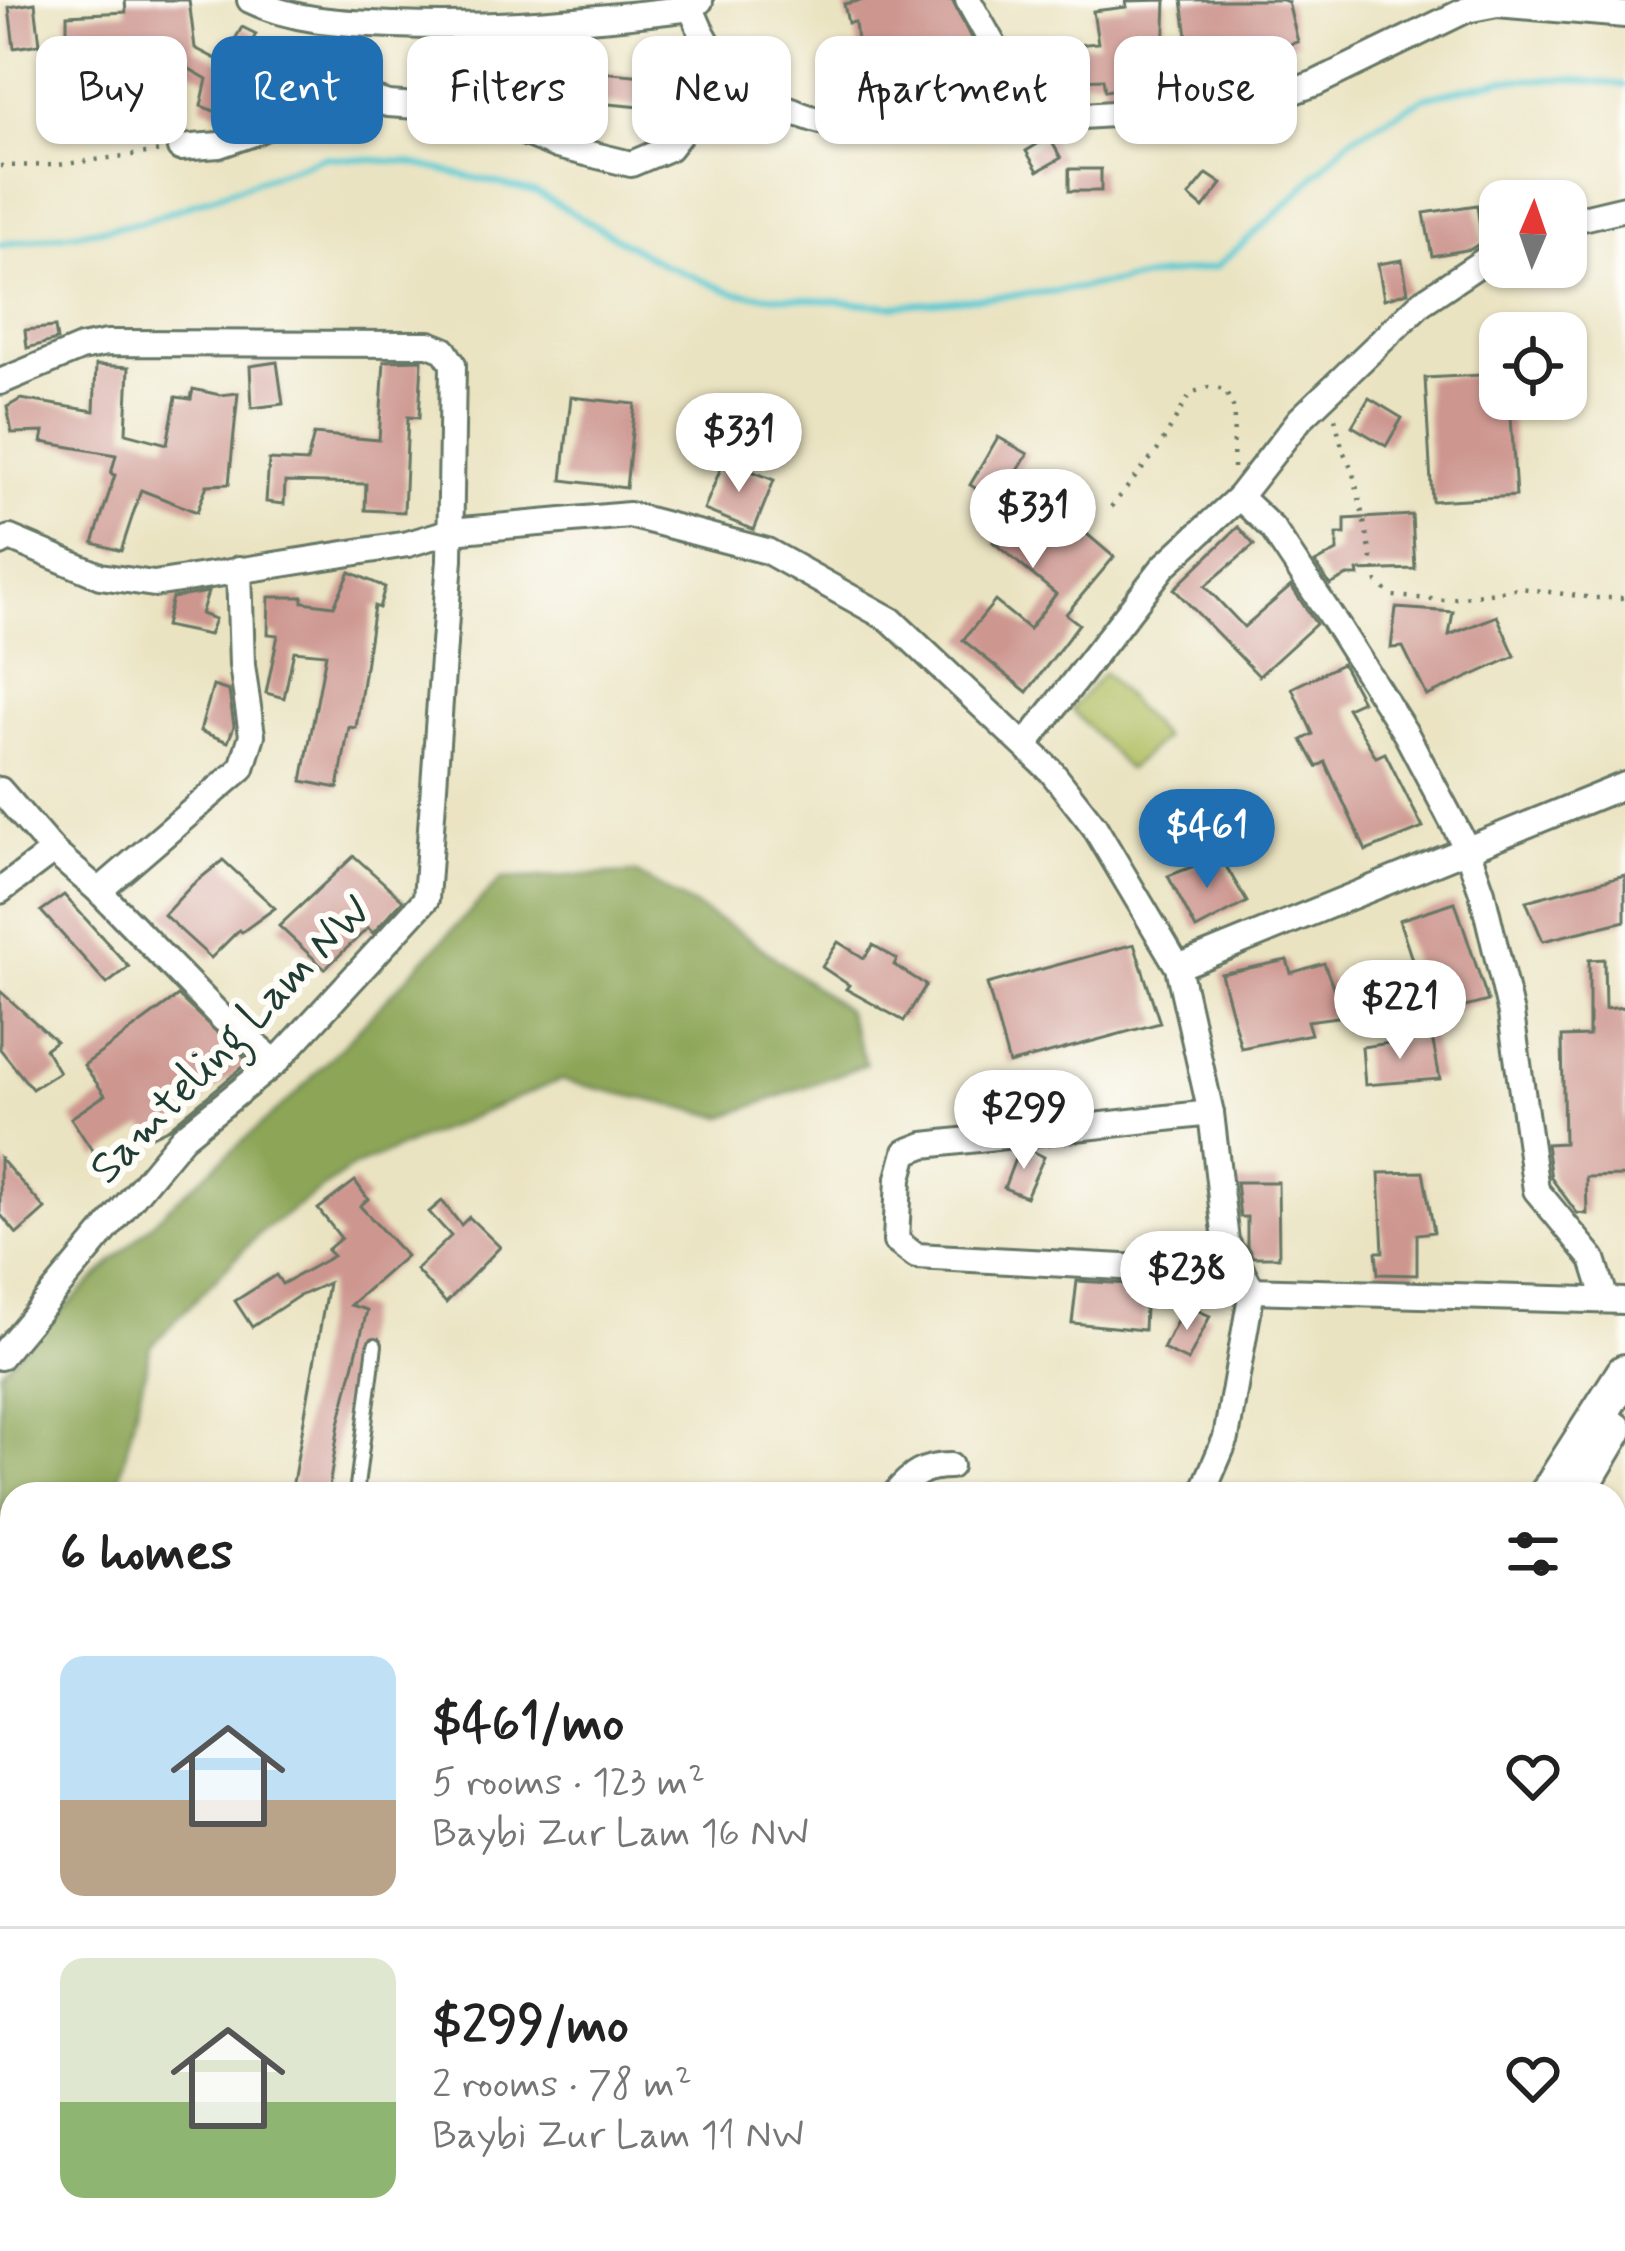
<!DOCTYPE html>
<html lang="en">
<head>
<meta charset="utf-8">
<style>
	:root { --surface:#fff; --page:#f6f6f6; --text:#222; --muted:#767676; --line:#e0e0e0; --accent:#1f6fb2 }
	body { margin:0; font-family:Mynerve,sans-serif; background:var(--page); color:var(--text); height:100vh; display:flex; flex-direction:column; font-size:45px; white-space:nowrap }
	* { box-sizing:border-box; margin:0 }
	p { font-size:39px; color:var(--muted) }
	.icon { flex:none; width:66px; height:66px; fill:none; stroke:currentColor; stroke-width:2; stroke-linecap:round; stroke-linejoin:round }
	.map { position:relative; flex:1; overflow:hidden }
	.drawer { position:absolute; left:0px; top:1482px; width:1626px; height:771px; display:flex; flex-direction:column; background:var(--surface); border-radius:36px 36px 0 0; box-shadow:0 3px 9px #0004 }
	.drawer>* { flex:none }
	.hud { position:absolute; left:36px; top:36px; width:1554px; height:108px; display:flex; gap:24px }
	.needle { width:78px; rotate:2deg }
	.tools { position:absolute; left:1479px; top:180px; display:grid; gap:24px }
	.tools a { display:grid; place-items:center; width:108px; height:108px; border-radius:24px; background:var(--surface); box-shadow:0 3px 9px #0004; font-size:60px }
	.price { position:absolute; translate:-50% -102px; padding:0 27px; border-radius:42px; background:#fff; color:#222; font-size:39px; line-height:78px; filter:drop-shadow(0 3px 6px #0008) }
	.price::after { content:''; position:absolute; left:50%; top:72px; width:36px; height:27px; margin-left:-18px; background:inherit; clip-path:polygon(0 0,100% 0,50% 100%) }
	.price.current { background:var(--accent); color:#fff }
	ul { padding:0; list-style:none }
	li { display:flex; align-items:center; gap:36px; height:300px; padding:0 60px }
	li+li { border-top:3px solid var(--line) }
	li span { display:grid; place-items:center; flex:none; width:336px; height:240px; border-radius:24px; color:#555 }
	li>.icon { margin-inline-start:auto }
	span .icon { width:144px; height:144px; fill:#fffc; stroke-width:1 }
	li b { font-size:51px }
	h2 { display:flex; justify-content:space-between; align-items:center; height:144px; padding:0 60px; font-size:51px }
	.tag { padding:0 42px; border-radius:24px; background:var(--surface); box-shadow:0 3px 9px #0004; font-size:42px; line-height:108px }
	.tag.current { background:var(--accent); color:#fff }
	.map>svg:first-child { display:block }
	.green { fill:#b0be60; stroke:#687e4a; stroke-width:3 }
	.forest { fill:#8ca556; stroke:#567145; stroke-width:3 }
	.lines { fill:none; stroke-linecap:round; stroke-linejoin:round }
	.stream { stroke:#5cc9d1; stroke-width:6 }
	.building { fill:#cd9790 }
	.lane-casing { stroke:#667765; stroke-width:18 }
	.street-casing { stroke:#667765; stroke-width:30 }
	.secondary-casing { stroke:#667765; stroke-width:42 }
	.path { stroke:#667765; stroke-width:4.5; stroke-dasharray:3 9; stroke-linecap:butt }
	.lane { stroke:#fff; stroke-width:12 }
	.street { stroke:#fff; stroke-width:24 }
	.secondary { stroke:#fff; stroke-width:36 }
	.labels { text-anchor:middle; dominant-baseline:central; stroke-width:12; stroke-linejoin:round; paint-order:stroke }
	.street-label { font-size:45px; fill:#1f3d34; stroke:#fdfcf7 }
</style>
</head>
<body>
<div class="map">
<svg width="1625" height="2251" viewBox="0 0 1625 2251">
	<rect width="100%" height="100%" fill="#fdfcf7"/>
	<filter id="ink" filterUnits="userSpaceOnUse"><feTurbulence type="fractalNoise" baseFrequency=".00833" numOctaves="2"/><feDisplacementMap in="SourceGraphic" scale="24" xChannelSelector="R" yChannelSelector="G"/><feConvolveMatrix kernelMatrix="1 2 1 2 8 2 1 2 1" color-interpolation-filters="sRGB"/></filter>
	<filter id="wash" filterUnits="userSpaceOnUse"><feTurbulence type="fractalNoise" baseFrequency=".004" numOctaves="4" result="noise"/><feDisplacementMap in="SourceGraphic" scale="48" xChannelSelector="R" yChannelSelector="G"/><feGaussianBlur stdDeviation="2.7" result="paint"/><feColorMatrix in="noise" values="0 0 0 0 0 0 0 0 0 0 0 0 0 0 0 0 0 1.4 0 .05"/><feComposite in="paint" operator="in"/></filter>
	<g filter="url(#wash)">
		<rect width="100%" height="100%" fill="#eae3c1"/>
		<!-- green -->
		<polygon class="green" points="1104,673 1163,738 1128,770 1071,709"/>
		<!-- forest -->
		<polygon class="forest" points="635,873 740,932 846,1010 866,1064 724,1117 560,1080 353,1167 260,1233 151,1346 116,1494 12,1494 12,2241 482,2241 484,2251 0,2251 0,1371 171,1205 296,1094 501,879"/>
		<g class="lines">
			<!-- stream -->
			<polyline class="stream" points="0,245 139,223 324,157 407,162 538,193 660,263 734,293 891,306 1058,291 1216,267 1283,208 1351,138 1426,97 1502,80 1571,79 1625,85"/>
		</g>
		<g id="blocks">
			<!-- building -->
			<g class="building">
				<polygon points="125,0 189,0 195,48 222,62 242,27 256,34 239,66 243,68 238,76 273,100 266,109 257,113 244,104 238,120 201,106 207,79 179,63 136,70 132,47 105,53 102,38 67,38 67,15 126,12"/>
				<polygon points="864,0 952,0 983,62 955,79 956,100 920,102 919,73 861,79 855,22 848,23 844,4"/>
				<polygon points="1166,0 1163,82 1105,91 1103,79 1027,82 1016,52 1040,49 1041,56 1076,54 1075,45 1098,43 1093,11 1127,7 1126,1"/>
				<polygon points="1182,0 1283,0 1288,2 1298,42 1222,62 1224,76 1193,80"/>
				<polygon points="35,3 40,44 14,48 9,7"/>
				<polygon points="313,56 350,63 345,83 306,79 307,62 312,62"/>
				<polygon points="285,67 306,70 305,91 280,101"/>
				<polygon points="556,68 645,76 642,107 553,99"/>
				<polygon points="130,108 130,127 69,129 69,110"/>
				<polygon points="1049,137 1061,158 1038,171 1026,151"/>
				<rect x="1069" y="169" width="32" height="22"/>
				<polygon points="1207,174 1222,184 1203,208 1189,196"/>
				<polygon points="1477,205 1482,242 1471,249 1432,256 1424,213"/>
				<polygon points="1402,260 1408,292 1384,299 1378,264"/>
				<polygon points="55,327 57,340 27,348 25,330"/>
				<polygon points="422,360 419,418 408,417 404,512 365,510 366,484 285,482 284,504 266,502 269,460 307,462 314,434 379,440 384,361"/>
				<polygon points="277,362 283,404 252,408 250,366"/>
				<polygon points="96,365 129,367 126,433 167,444 176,397 191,399 193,389 220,395 238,393 229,484 207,485 197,512 141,490 121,551 93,543 115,475 111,474 116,455 42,442 44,432 12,433 7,407 21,399 94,411"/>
				<polygon points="1500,374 1500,399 1510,399 1516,496 1432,501 1425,378"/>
				<polygon points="571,397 635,404 626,488 562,480"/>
				<polygon points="1369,398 1402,418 1386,446 1352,426"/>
				<polygon points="998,437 1028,454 1016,474 1114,557 1066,614 1079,624 1027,692 963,640 995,601 1029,629 1056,594 993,542 1019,512 970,485"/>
				<polygon points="724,460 774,480 754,530 704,510"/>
				<polygon points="1412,515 1415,569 1358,571 1359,576 1347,576 1330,585 1315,563 1337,551 1337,534 1345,534 1345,519"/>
				<polygon points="1238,527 1254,545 1205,586 1244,627 1291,586 1316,624 1259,676 1174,589"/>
				<polygon points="350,572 385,587 379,608 374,606 356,728 349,727 338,788 302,781 326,654 294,651 284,698 266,693 278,635 268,634 269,597 303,597 303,602 334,606"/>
				<polygon points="208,592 201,614 215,619 209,635 165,626 172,598"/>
				<polygon points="1396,608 1453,612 1449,635 1497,616 1515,656 1427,696 1403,647 1391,648"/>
				<polygon points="1342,664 1362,701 1347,708 1376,757 1385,753 1423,828 1366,851 1325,762 1317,767 1302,740 1313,734 1292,688"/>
				<polygon points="213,686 229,691 234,726 228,742 200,731"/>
				<polygon points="354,856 403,900 373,933 368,928 325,969 279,926"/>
				<polygon points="1220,856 1247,902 1196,929 1168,876"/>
				<polygon points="223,860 275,908 242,932 239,930 211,958 164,915 192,885"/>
				<polygon points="1625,875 1625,921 1543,941 1526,901"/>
				<polygon points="64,895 129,967 107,984 41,911"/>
				<polygon points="1455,902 1488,1001 1435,1015 1426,973 1417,975 1399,920"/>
				<polygon points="838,942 864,958 873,945 897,959 894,965 926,985 904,1021 846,989 849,985 822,967"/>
				<polygon points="1134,944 1160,1023 1009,1064 987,984"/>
				<polygon points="1604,959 1605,1009 1625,1007 1625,1176 1586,1177 1587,1214 1577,1213 1551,1178 1546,1144 1564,1143 1562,1037 1589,1036 1589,960"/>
				<polygon points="1287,960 1291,973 1324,963 1344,1016 1307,1021 1311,1034 1241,1048 1221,974"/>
				<polygon points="0,991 56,1041 45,1049 59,1072 32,1089 0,1049"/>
				<polygon points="178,996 249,1062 169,1128 150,1137 144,1126 97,1158 71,1118 105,1095 84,1065"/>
				<polygon points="1432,1037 1440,1079 1365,1085 1362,1047"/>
				<polygon points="1030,1150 1044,1157 1026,1197 1004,1188 1018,1151"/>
				<polygon points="0,1158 45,1209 17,1234 0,1214"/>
				<polygon points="1423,1172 1434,1232 1417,1234 1417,1275 1378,1274 1376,1252 1383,1252 1379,1173"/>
				<polygon points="355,1181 368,1199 360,1206 406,1256 350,1305 367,1310 339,1424 328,1494 291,1494 328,1283 297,1297 252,1327 235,1301 276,1275 282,1284 333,1256 327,1250 341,1238 318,1209"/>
				<polygon points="1236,1182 1278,1182 1279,1257 1253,1257 1247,1246 1247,1217 1240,1217"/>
				<polygon points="442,1201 461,1225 469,1217 500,1247 446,1303 416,1270 451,1236 429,1212"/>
				<polygon points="1077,1281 1146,1285 1144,1330 1072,1323"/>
				<polygon points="1185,1305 1210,1316 1188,1361 1163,1349"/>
			</g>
		</g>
	</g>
	<g filter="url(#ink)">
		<use href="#blocks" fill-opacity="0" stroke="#667765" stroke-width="3"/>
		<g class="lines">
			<!-- lane casing -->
			<g class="lane-casing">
				<polyline id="lane" points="356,1494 375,1345"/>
			</g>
			<!-- street casing -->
			<g class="street-casing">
				<g id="street">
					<path d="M250,0C295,22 345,23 395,25C495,29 592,20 692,8L700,1"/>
					<path d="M689,0C713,85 796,126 878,130L1258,104L1316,83L1466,10L1497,4L1625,15"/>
					<polyline points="968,0 995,48 1024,119"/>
					<polyline points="180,148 219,145 251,134 315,104 366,97 388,104 432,107 489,118 557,146 631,164 669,148 728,72"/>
					<polyline points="1566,222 1625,208"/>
					<polyline points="0,382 81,348 107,343 429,344 444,350 453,364 450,559 426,899 276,1062 183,1137 0,1357"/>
					<polyline points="1239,497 1272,528 1340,630 1406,734 1467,849 1482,892 1511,1014 1536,1190 1593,1259 1606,1300"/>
					<polyline points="0,543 10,538 100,576 154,584 408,544 451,531 629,515 767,551 891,620 1051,771 1094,826 1178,967 1211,1113 1226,1241 1252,1290 1226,1438 1202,1494"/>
					<polyline points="1025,745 1164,566 1239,497 1300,419 1421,303 1500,250"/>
					<polyline points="0,790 53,851 99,891 223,1019 276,1062"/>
					<polyline points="0,891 53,851"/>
					<polyline points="99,891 242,768 252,735 242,665 239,569"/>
					<polyline points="1178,967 1625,785"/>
					<polyline points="1211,1113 924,1145 906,1152 899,1178 896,1241 916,1256 1198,1271 1252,1290 1625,1301"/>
					<path d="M895,1494C911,1475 924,1466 950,1466"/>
					<polyline points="1614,2223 1625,2241"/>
					<polyline points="502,2251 504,2241"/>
					<polyline points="1431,2251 1432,2241"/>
				</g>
			</g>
			<!-- secondary casing -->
			<g class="secondary-casing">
				<g id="secondary">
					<polyline points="1548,1494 1625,1373"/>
					<polyline points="1576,1494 1614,1430"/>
					<polyline points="873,2251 877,2241"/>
				</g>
			</g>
			<!-- path -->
			<g class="path">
				<polyline points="0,166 58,165 161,151"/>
				<polyline points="1335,418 1343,451 1353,471 1377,582 1392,596 1444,600 1520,588 1594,598 1625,598"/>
				<polyline points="1111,507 1157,451 1191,393 1208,387 1225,390 1234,409 1233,469"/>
				<polyline points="59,2251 60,2241"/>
			</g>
			<!-- lane -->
			<use href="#lane" class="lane"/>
			<!-- street -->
			<use href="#street" class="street"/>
			<!-- secondary -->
			<use href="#secondary" class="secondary"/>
		</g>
	</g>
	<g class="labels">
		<!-- street labels -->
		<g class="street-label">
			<text transform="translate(231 1040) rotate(-46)">Samteling Lam NW</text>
		</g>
	</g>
</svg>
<div class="tools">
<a><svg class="needle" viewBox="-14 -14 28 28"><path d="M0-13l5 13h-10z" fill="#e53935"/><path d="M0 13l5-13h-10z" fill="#767676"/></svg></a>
<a><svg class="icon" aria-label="locate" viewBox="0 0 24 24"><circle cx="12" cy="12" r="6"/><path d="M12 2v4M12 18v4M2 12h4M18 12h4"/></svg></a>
</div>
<b class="price" style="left:739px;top:495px">$331</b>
<b class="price" style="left:1033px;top:571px">$331</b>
<b class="price current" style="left:1207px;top:891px">$461</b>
<b class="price" style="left:1400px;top:1062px">$221</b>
<b class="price" style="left:1024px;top:1172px">$299</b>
<b class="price" style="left:1187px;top:1333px">$238</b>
<div class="hud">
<a class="tag">Buy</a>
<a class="tag current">Rent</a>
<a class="tag">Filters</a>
<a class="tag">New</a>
<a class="tag">Apartment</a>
<a class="tag">House</a>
</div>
<section class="drawer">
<h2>6 homes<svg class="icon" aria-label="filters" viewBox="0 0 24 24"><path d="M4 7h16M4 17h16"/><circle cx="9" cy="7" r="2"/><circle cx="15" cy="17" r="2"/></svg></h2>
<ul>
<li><span style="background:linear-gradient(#bfe0f5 60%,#b9a48a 0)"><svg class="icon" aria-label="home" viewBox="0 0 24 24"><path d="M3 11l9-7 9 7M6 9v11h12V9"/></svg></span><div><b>$461/mo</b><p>5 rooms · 123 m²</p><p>Baybi Zur Lam 16 NW</p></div><svg class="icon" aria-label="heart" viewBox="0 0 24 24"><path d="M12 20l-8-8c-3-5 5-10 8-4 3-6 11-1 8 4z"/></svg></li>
<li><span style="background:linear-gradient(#dfe7d0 60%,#8fb573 0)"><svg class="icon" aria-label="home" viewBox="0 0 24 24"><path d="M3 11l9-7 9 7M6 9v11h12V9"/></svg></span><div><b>$299/mo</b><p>2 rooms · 78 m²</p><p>Baybi Zur Lam 11 NW</p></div><svg class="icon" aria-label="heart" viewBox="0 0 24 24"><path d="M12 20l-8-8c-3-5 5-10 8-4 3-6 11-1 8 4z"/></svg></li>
</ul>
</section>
</div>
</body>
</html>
